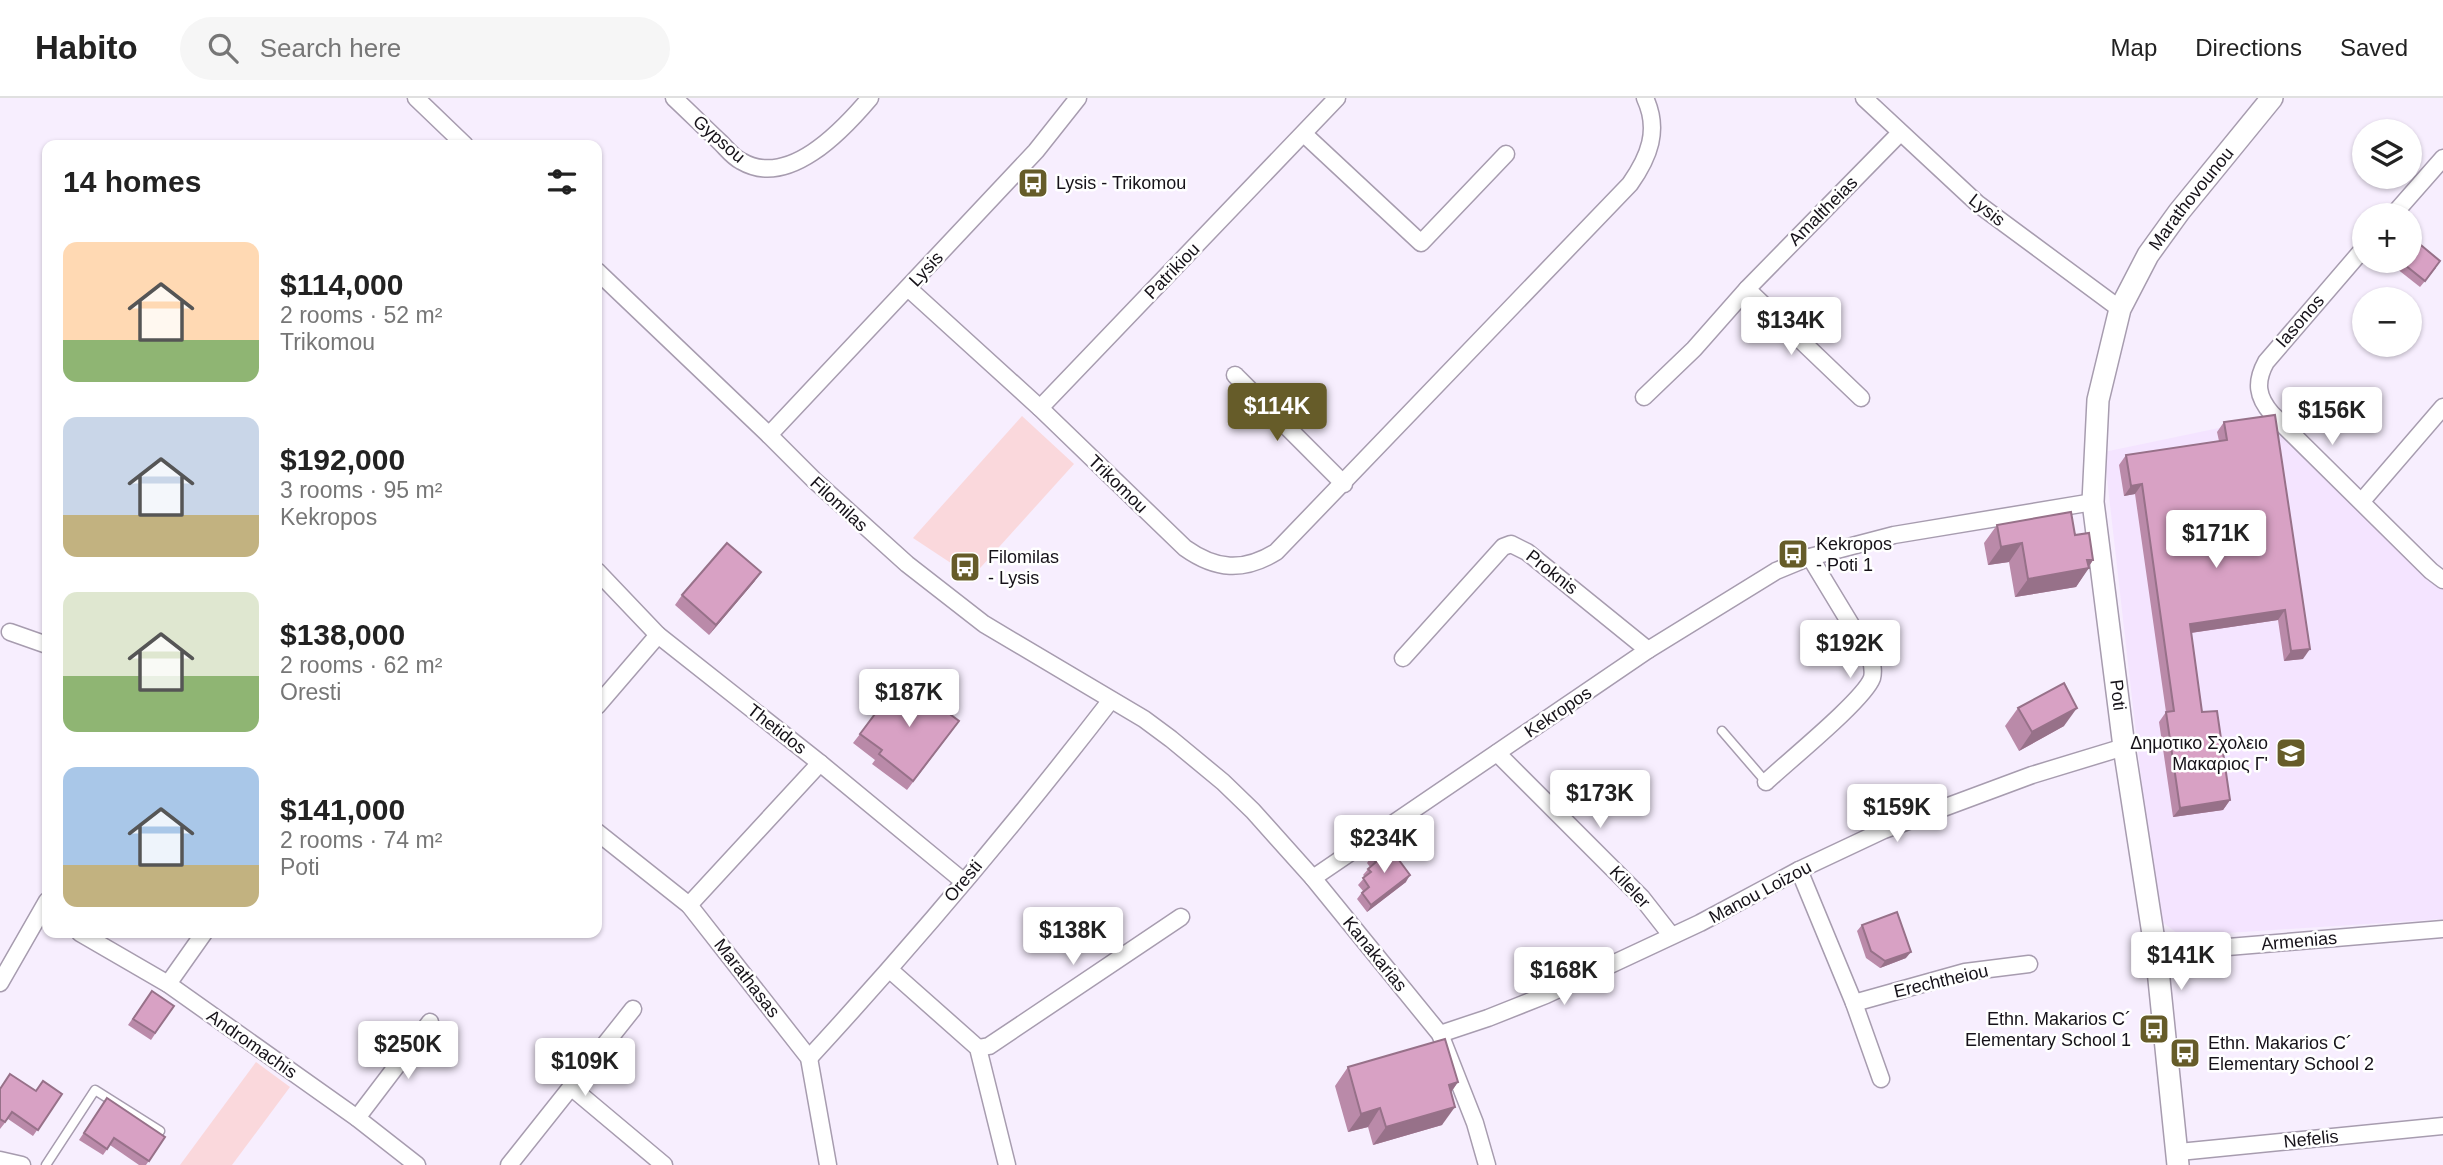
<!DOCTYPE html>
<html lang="en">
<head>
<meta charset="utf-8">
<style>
	:root { --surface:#fff; --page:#f6f6f6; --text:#222; --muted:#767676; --line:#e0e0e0; --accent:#665c29 }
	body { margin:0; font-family:Arial,sans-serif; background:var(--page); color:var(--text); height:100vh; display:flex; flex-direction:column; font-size:26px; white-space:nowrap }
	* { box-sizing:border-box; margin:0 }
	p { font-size:23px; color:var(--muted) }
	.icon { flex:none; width:38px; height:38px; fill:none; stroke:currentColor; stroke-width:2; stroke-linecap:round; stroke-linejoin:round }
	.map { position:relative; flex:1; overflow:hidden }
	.details { position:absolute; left:42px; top:42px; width:560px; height:798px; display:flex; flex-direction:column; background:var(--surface); border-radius:14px; box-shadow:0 2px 5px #0004 }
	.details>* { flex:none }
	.fabs { position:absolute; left:2352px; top:21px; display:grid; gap:14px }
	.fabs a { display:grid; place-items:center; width:70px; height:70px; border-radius:50%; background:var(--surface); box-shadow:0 2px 5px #0004; font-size:35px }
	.price { position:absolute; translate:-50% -60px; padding:0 16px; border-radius:7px; background:#fff; color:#222; font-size:23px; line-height:46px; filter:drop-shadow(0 2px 4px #0008) }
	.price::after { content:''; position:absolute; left:50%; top:42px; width:21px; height:16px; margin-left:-10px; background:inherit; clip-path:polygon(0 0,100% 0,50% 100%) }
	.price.selected { background:var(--accent); color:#fff }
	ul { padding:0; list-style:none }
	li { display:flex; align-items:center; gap:21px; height:175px; padding:0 21px }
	li span { display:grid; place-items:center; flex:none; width:196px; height:140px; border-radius:14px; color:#555 }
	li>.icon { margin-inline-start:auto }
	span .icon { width:84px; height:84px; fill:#fffc; stroke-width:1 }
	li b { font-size:30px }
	h2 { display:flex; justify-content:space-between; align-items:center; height:84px; padding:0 21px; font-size:30px }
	header { display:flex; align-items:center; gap:42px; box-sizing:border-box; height:98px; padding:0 35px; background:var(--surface); border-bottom:2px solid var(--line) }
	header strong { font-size:33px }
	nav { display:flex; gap:38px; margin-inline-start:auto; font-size:24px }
	.search { width:490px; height:63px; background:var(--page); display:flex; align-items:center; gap:18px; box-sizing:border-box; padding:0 24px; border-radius:38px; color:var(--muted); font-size:26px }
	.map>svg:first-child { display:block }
	.built { fill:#f4e4ff }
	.green { fill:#fad8dc }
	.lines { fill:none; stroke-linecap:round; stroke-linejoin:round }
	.service-casing { stroke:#a79caf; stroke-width:11 }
	.minor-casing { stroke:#a79caf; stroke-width:19 }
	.tertiary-casing { stroke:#a79caf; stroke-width:24 }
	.service { stroke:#fff; stroke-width:8 }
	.minor { stroke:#fff; stroke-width:16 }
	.tertiary { stroke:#fff; stroke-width:21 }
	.wall { fill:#ba8aa9 }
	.shaded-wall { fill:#977189 }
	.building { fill:#d8a1c4; stroke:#977189; stroke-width:2 }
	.labels { text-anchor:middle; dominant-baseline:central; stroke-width:5; stroke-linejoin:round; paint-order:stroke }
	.street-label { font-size:18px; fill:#161219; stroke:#fff }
	.poi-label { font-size:18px; fill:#161219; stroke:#fff; text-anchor:start }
</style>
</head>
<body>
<header>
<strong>Habito</strong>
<div class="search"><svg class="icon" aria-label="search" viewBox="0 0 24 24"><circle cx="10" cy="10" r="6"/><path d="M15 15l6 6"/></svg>Search here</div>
<nav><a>Map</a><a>Directions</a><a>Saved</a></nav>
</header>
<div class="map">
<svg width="2443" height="1067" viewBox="0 0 2443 1067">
	<rect width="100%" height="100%" fill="#f7eefe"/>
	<!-- built -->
	<polygon class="built" points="2267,320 2443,491 2443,821 2181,838 2157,820 2104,354"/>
	<!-- green -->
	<g class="green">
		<polygon points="1022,318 1074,366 972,479 913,440"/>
		<polygon points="256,964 290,989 232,1067 180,1067"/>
	</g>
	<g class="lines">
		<!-- service casing -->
		<g class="service-casing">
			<g id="service">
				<polyline points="1722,633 1766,684"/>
				<polyline points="46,1067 95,992 160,1033"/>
			</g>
		</g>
		<!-- minor casing -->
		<g class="minor-casing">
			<g id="minor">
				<polyline points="416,0 465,47"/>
				<path d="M674,0C690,15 705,30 721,45C727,51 733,59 741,63C788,91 842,33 870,0"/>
				<polyline points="1864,0 1978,106 2120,211"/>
				<polyline points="1304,36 1421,145 1506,56"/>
				<polyline points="2393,117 2443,60"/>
				<path d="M2364,150L2266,264C2255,284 2257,299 2272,316L2431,473L2443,482"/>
				<polyline points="597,173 769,337 814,382 907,466 984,526 1144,621 1171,641 1223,684 1253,713 1313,780 1440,936 1475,1025 1487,1067"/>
				<path d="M908,190L1040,310L1185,450C1216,472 1243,474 1276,454L1630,86C1649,59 1660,32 1645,0"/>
				<polyline points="1747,191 1861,300"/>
				<polyline points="1235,277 1344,386"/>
				<polyline points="1644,299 1694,251 1747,191 1900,35"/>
				<polyline points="1040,310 1337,0"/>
				<polyline points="769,337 1036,53 1078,0"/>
				<polyline points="2362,403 2443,309"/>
				<polyline points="597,473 658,537 820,665 963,783"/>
				<polyline points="10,534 47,547"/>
				<polyline points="1403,560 1503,449 1511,446 1527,454 1648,552"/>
				<polyline points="597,608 658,537"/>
				<polyline points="1497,655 1642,800 1671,837"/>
				<path d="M1766,684C1787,664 1864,602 1872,580C1874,572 1872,566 1870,558L1810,459"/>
				<polyline points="597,734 689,807 809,960 828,1067"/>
				<polyline points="1799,772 1854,905 1881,981"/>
				<polyline points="1313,780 1648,552 1776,473 1810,459 1894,437 2093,404"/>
				<polyline points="689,807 820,665"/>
				<polyline points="80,835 168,886 357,1020 417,1067"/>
				<polyline points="2156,855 2443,831"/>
				<polyline points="890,872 978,950 1007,1067"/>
				<polyline points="0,885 47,803"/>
				<polyline points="168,886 204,835"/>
				<polyline points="1854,905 1965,874 2029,866"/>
				<polyline points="1440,936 1488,920 1546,897 1700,825 1799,772 1884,732 2032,677 2124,649"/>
				<polyline points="978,950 989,948 1181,819"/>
				<path d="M809,960C915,845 1016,725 1111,602"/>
				<polyline points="571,989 664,1067"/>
				<polyline points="357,1020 430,924"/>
				<polyline points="2179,1054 2443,1028"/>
				<polyline points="0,1062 22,1067"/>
				<polyline points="509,1067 633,911"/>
			</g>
		</g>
		<!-- tertiary casing -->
		<g class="tertiary-casing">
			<g id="tertiary">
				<path id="s1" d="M2178,1067L2157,862L2124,649L2093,404L2098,302L2120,211L2148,157L2179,114L2272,0"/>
			</g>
		</g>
		<!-- service -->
		<use href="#service" class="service"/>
		<!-- minor -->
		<use href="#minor" class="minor"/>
		<!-- tertiary -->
		<use href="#tertiary" class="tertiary"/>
	</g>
	<!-- wall -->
	<g class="wall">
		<polygon points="2387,163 2410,163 2436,170 2420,189"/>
		<polygon points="2224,324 2303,561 2284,563 2278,522 2191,535 2202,614 2230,702 2223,712 2173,719 2159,624 2166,614 2135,396 2124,398 2119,367 2126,357 2219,343 2217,334"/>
		<polygon points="1997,427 2075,437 2093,462 2076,489 2015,499 2009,464 1988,467 1984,445"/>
		<polygon points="761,474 754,484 709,537 675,507 682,497"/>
		<polygon points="2018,610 2064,628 2019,653 2005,628"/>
		<polygon points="952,633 907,692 872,666 875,662 853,645 860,636"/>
		<polygon points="1371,759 1406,784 1367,814 1357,801 1363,793 1358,787 1365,779 1363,777 1370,769 1367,765"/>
		<polygon points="1862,827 1906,860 1880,870 1866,860 1857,833"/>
		<polygon points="152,893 174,908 151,942 128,927"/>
		<polygon points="1348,969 1458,984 1451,994 1442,1027 1373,1047 1368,1029 1348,1034 1335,988"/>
		<polygon points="0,990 36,993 62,996 33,1038 8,1021 0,1031"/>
		<polygon points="107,1000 165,1039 146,1067 139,1067 110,1047 103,1057 79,1042"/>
	</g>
	<!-- shaded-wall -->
	<g class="shaded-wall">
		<polygon points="2142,386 2135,396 2124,398 2131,388"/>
		<polygon points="2022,445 2009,464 1988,467 2001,449"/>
		<polygon points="2087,462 2093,462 2087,471 2089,470 2076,489 2015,499 2028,481"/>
		<polygon points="761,474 754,484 709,537 716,527"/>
		<polygon points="2285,512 2278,522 2183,536 2190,526"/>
		<polygon points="2310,551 2303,561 2284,563 2291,553"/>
		<polygon points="2077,610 2064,628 2019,653 2032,634"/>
		<polygon points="2230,702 2223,712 2173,719 2180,710"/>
		<polygon points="1410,777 1406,784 1367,814 1371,807"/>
		<polygon points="1911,854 1906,860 1880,870 1885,863"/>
		<polygon points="1458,984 1445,1003 1449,987"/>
		<polygon points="1455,1009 1442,1027 1373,1047 1386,1029"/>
		<polygon points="1380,1010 1368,1029 1348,1034 1361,1016"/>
	</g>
	<!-- building -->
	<g class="building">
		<polygon points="2410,138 2440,163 2425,183 2400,163 2410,163"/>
		<polygon points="2275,317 2310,551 2291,553 2285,512 2190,526 2202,614 2217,613 2230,702 2180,710 2166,614 2174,613 2142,386 2131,388 2126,357 2227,342 2224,324"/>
		<polygon points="2071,414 2075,437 2089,435 2093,462 2087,462 2089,470 2028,481 2022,445 2001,449 1997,427"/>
		<polygon points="727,445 761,474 716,527 682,497"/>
		<polygon points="902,580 959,623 913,683 879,656 882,652 860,636"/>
		<polygon points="2064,585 2077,610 2032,634 2018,610"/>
		<polygon points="1387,746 1410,777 1371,807 1362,795 1369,789 1363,780 1371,774 1368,771 1376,764 1371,759"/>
		<polygon points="1897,814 1911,854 1885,863 1871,853 1862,827"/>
		<polygon points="152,893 174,908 155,935 133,921"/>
		<polygon points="1445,941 1458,984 1449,987 1455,1009 1386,1029 1380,1010 1361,1016 1348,969"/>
		<polygon points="10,976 36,993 43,983 62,996 38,1032 12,1014 5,1024 0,1021 0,991"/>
		<polygon points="107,1000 165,1039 149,1063 114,1040 107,1051 84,1035"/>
	</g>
	<!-- icons -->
	<defs>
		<g id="bus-square" transform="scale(1.575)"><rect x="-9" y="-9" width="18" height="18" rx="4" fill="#665c29" stroke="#fff"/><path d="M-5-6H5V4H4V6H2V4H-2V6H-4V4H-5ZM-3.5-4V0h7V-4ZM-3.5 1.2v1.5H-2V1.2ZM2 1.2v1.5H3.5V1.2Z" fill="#fff"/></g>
		<g id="school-square" transform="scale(1.575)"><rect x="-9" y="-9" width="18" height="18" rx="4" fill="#665c29" stroke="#fff"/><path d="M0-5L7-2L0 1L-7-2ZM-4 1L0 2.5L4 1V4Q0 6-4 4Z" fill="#fff"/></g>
	</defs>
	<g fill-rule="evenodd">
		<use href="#bus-square" x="1033" y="85"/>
		<use href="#bus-square" x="1793" y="456"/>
		<use href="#bus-square" x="965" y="469"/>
		<use href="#school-square" x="2291" y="655"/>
		<use href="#bus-square" x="2154" y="931"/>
		<use href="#bus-square" x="2185" y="955"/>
	</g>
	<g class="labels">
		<!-- street labels -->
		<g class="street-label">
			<text transform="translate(719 41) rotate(41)">Gypsou</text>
			<text stroke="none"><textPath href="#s1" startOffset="996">Marathovounou</textPath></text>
			<text transform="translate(1987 112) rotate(38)">Lysis</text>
			<text transform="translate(1823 113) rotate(-45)">Amaltheias</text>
			<text transform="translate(926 171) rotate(-47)">Lysis</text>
			<text transform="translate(1172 173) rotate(-46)">Patrikiou</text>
			<text transform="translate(2300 223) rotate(-49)">Iasonos</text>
			<text transform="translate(1118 386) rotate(44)">Trikomou</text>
			<text transform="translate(839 406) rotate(43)">Filomilas</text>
			<text transform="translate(1552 474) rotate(38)">Proknis</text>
			<text transform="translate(2118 597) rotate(83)">Poti</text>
			<text transform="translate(1558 614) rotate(-34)">Kekropos</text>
			<text transform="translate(777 631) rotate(38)">Thetidos</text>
			<text transform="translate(963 783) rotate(-50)">Oresti</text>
			<text transform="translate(1630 789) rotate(47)">Kileler</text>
			<text transform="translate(1760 794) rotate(-28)">Manou Loizou</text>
			<text transform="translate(2299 843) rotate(-5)">Armenias</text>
			<text transform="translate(1375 856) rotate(51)">Kanakarias</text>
			<text transform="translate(747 880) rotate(52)">Marathasas</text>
			<text transform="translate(1941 883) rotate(-13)">Erechtheiou</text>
			<text transform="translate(252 946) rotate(35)">Andromachis</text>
			<text transform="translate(2311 1041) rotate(-6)">Nefelis</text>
		</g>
		<!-- poi labels -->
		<g class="poi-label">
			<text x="1056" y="85">Lysis - Trikomou</text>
			<text x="1816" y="446">Kekropos<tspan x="1816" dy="21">- Poti 1</tspan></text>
			<text x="988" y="459">Filomilas<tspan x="988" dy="21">- Lysis</tspan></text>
			<text x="2268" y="645" text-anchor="end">Δημοτικο Σχολειο<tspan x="2268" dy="21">Μακαριος Γ'</tspan></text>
			<text x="2131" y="921" text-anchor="end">Ethn. Makarios C´<tspan x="2131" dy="21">Elementary School 1</tspan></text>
			<text x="2208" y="945">Ethn. Makarios C´<tspan x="2208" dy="21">Elementary School 2</tspan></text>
		</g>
	</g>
</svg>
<div class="fabs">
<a><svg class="icon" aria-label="layers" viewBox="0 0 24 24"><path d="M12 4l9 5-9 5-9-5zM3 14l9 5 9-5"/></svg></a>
<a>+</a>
<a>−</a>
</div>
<b class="price" style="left:1791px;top:259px">$134K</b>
<b class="price selected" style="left:1277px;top:345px">$114K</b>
<b class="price" style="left:2332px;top:349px">$156K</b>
<b class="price" style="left:2216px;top:472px">$171K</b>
<b class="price" style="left:1850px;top:582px">$192K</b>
<b class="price" style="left:909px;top:631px">$187K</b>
<b class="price" style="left:1600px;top:732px">$173K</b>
<b class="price" style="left:1897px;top:746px">$159K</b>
<b class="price" style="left:1384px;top:777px">$234K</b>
<b class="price" style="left:1073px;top:869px">$138K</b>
<b class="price" style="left:2181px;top:894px">$141K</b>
<b class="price" style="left:1564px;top:909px">$168K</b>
<b class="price" style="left:408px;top:983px">$250K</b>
<b class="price" style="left:585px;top:1000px">$109K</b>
<section class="details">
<h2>14 homes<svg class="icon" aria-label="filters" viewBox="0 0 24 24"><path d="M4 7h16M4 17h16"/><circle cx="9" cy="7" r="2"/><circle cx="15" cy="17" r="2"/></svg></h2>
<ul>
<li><span style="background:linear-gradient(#ffd9b3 70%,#8fb573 0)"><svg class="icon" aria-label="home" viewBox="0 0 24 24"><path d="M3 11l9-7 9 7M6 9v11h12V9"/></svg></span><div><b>$114,000</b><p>2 rooms · 52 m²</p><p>Trikomou</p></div></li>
<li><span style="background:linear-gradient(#c9d6e8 70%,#c2b280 0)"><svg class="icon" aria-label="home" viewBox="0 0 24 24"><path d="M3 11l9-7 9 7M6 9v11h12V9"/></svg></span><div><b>$192,000</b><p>3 rooms · 95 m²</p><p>Kekropos</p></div></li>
<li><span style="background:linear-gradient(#dfe7d0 60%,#8fb573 0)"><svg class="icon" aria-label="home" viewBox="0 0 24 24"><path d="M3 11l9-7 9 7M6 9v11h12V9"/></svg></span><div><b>$138,000</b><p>2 rooms · 62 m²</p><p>Oresti</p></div></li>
<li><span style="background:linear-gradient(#a9c7e8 70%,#c2b280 0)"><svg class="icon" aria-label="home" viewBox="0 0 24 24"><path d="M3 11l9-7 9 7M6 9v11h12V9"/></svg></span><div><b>$141,000</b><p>2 rooms · 74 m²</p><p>Poti</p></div></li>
</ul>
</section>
</div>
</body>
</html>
